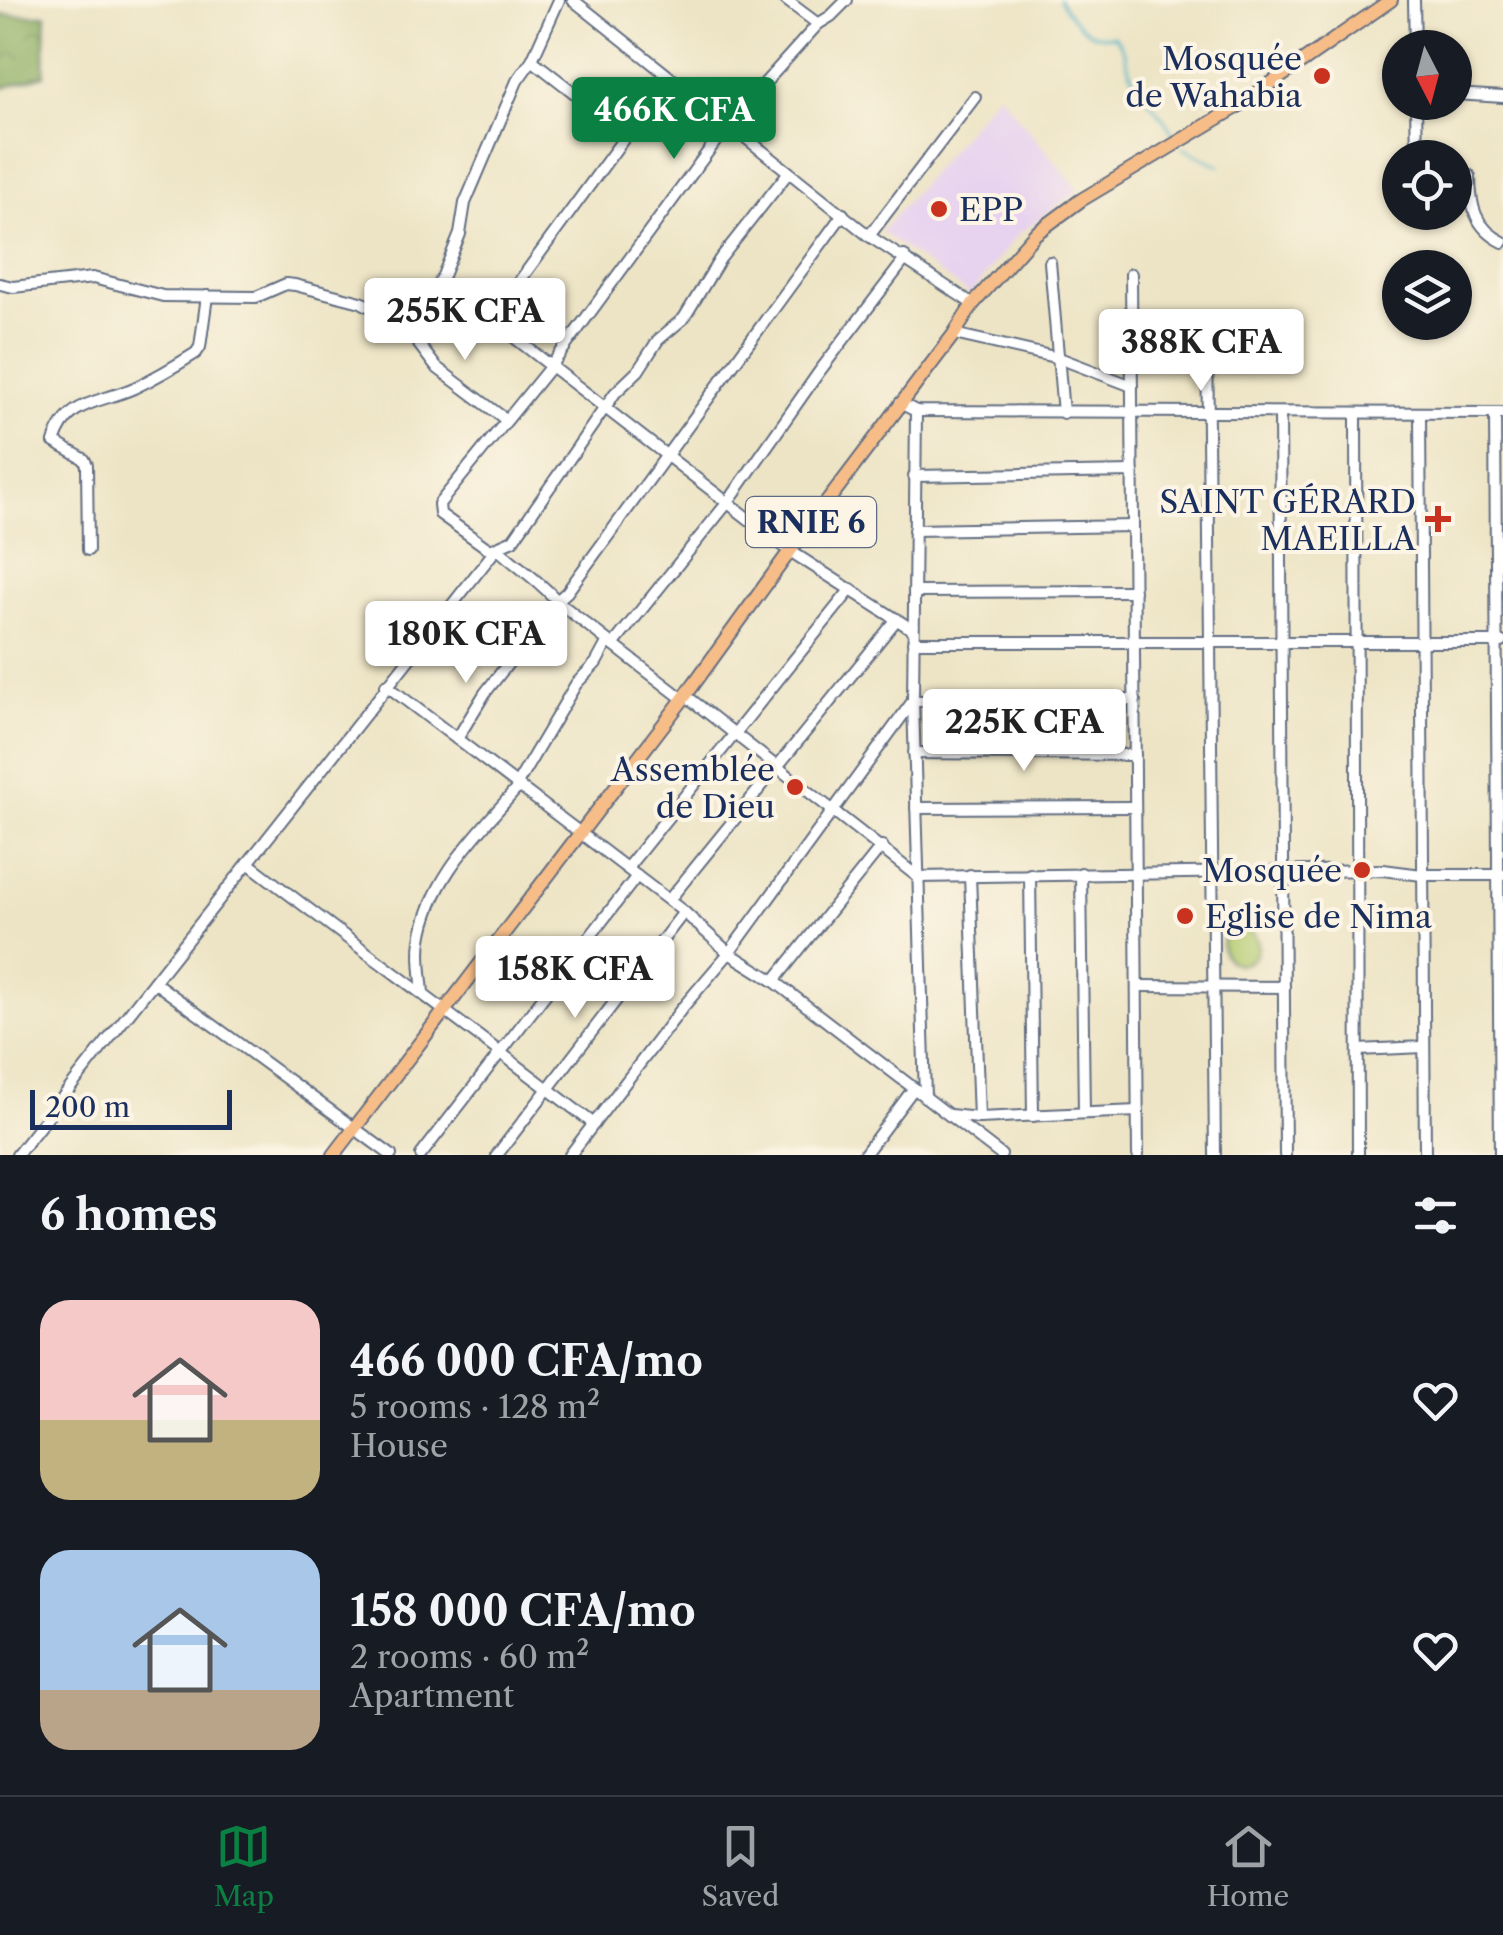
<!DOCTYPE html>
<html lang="en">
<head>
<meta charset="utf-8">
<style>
	:root { --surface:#171b24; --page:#242831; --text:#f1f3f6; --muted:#9ea1a6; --line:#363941; --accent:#0b8043 }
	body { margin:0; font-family:"Libre Caslon Text",serif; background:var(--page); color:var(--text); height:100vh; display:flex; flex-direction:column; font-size:38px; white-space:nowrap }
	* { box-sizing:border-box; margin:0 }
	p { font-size:32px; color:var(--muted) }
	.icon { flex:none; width:55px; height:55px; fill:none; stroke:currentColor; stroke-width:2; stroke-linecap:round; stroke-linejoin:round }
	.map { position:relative; height:1155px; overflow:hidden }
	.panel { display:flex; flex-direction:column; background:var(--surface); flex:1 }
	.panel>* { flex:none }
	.needle { width:65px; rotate:174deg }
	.buttons { position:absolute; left:1382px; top:30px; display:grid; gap:20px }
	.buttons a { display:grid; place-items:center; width:90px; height:90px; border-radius:50%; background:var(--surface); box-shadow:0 2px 8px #0004; font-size:50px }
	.scale { position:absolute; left:30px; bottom:25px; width:202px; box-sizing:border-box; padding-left:10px; border:5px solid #1b2f5e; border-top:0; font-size:28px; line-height:35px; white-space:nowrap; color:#1b2f5e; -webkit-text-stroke:8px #fcf5e5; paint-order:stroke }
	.price { position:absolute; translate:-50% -85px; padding:0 22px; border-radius:10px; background:#fff; color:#222; font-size:32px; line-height:65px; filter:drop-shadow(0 2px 5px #0008) }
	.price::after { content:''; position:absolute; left:50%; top:60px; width:30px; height:22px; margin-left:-15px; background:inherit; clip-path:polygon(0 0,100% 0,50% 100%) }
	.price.active { background:var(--accent); color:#fff }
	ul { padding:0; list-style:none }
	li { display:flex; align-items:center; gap:30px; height:250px; padding:0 40px }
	li span { display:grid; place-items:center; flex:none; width:280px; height:200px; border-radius:30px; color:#555 }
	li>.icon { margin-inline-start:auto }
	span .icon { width:120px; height:120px; fill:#fffc; stroke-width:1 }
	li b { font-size:42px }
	h2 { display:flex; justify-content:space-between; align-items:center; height:120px; padding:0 40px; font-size:42px }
	.menu { display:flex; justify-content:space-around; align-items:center; height:140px; border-top:2px solid var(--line); background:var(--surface); font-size:28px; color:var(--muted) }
	.menu a { display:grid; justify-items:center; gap:5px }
	.menu .active { color:var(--accent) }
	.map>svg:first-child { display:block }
	.built { fill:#e7d2ef }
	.forest { fill:url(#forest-crowns); stroke:#546f60; stroke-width:2.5 }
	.pitch { fill:#b3cb70; stroke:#677d67; stroke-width:2.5 }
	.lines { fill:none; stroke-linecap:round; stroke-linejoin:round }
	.stream { stroke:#49b2c8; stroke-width:2.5 }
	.minor-casing { stroke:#646e82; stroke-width:14 }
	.major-casing { stroke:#646e82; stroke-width:16 }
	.minor { stroke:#fff; stroke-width:10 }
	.major { stroke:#f7bd88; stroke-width:12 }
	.poi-dot { fill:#c8321e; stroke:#fcf5e5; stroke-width:4 }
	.labels { text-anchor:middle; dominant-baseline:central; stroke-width:8; stroke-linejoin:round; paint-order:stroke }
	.shield { fill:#fcf5e5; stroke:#5e6a86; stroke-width:2.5 }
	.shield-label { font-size:30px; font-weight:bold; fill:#1b2f5e }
	.poi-label { font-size:32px; fill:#1b2f5e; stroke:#fcf5e5; text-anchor:end }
</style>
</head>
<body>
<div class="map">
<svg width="1503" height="1155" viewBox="0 0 1503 1155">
	<defs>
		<pattern id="forest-crowns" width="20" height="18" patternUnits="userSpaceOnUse" patternTransform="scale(2.5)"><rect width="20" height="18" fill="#8eaf62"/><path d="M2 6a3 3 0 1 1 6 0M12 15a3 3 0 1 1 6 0" fill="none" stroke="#738f54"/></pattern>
	</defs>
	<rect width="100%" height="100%" fill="#fcf5e5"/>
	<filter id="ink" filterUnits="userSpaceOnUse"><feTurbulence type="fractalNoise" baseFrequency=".01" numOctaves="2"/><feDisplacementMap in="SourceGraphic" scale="20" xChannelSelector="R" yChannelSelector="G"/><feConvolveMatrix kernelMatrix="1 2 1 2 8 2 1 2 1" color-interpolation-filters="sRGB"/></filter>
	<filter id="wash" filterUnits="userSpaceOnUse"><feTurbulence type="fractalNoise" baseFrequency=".0048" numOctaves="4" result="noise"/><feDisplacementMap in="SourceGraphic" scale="40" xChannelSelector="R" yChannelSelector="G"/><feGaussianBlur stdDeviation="2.25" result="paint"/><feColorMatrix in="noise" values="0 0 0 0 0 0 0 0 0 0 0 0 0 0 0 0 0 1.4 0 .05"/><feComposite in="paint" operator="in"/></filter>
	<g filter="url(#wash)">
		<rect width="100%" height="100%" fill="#ede4c5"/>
		<!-- built -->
		<polygon class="built" points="998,93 1079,190 1017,235 970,295 881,232"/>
		<!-- forest -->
		<polygon class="forest" points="0,15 46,15 44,75 0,89"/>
		<!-- pitch -->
		<circle class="pitch" cx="1240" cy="946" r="18"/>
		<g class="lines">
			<!-- stream -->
			<g class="stream">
				<path d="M1059,0C1073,21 1086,39 1114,36C1126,47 1125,60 1131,74C1141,95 1162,112 1174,136"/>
				<polyline points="1183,148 1220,166"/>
			</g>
		</g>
	</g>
	<g filter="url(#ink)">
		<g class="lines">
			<!-- minor casing -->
			<g class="minor-casing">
				<g id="minor">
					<polyline points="573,0 869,236 973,304"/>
					<polyline points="786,0 818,24"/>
					<polyline points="1414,0 1415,48"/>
					<polyline points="532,60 627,134"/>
					<polyline points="1455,94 1503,97"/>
					<polyline points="1416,102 1417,158"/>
					<polyline points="788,173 720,259 684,318 658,340 638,371 615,393 513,540 490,550 440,514 439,504 551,366 729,123 818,24 831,16 847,0"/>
					<path d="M1455,176H1470C1470,206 1475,228 1503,242"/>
					<polyline points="869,236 975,97"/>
					<polyline points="1050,262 1063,413"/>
					<polyline points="1131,274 1138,1155"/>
					<polyline points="0,284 13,287 93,278 163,296 256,297 286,284 295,285 361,302 405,326 476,330 486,327 627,134 671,80"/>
					<polyline points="493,321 790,551 913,630"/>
					<polyline points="405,326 436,367 505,419"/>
					<polyline points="414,327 442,278 460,234 465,203 517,81 532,60 559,0"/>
					<polyline points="1207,331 1215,1155"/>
					<polyline points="954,334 1059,358 1132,386"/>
					<polyline points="900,403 916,411 1503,413"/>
					<polyline points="916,411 913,701 925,1097"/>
					<polyline points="1495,413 1500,1155"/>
					<polyline points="1280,414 1285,1155"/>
					<polyline points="1356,414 1358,1155"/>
					<polyline points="1420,414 1425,1155"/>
					<polyline points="914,476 1133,472"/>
					<polyline points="914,530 1133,526"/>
					<path d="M88,550L87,465L84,459L54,442C68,399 98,404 134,388C155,378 177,365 196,353L200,347L207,296"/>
					<polyline points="914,592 1134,591"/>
					<polyline points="913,642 1502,642"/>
					<polyline points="386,685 684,912 729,953 774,981 1001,1155"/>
					<polyline points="685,695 918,877 1383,870 1422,875 1503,875"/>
					<polyline points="683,699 613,645 728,502 819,372 903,262 904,256"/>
					<polyline points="457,739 485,693 557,601 613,645"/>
					<polyline points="914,753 1135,755"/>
					<polyline points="517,784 576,684 596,663 608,641"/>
					<polyline points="916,808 1135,807"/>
					<path d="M248,863C363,951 479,1035 594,1124"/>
					<polyline points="627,868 851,589"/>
					<polyline points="1081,873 1084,1113"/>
					<polyline points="1030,874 1033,1116"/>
					<polyline points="970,875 979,1118"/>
					<polyline points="669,900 897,619"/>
					<polyline points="774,981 882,846"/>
					<polyline points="154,982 391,1155"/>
					<polyline points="1137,986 1284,987"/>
					<path d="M423,994C422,977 418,958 421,940C431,876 479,833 519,786"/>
					<polyline points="1358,1050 1424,1047"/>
					<polyline points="950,1115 979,1118 1138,1111"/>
					<path d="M17,1155L497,548C517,567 539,580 557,601L567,592L843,214"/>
					<polyline points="421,1155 637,876"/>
					<polyline points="497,1155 684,912"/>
					<polyline points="570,1155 683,1007 729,953 913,701 1135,700"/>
					<polyline points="864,1155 914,1088"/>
				</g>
			</g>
			<!-- major casing -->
			<g class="major-casing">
				<polyline id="major" points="334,1155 683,699 790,551 954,334 973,304 1035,234 1081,200 1237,107 1391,0"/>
			</g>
			<!-- minor -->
			<use href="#minor" class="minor"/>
			<!-- major -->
			<use href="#major" class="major"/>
		</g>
	</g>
	<!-- markers -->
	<g class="poi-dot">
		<circle cx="1322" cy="76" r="10"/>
		<circle cx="939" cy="209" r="10"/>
		<path d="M1433 504h10v10h10v10h-10v10h-10v-10h-10v-10h10z"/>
		<circle cx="795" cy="787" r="10"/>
		<circle cx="1362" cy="870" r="10"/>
		<circle cx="1185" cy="916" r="10"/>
	</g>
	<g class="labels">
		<!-- shield labels -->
		<rect class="shield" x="746" y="497" width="130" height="50" rx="8"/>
		<g class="shield-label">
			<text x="811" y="522">RNIE 6</text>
		</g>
		<!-- poi labels -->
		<g class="poi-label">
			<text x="1302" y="58">Mosquée<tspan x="1302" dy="37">de Wahabia</tspan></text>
			<text x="959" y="209" text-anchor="start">EPP</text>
			<text x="1416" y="501">SAINT GÉRARD<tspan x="1416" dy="37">MAEILLA</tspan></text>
			<text x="775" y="769">Assemblée<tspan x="775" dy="37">de Dieu</tspan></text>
			<text x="1342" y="870">Mosquée</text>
			<text x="1205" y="916" text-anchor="start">Eglise de Nima</text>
		</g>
	</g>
</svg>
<div class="buttons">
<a><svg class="needle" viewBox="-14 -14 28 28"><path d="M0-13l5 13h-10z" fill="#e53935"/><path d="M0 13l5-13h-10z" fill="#9ea1a6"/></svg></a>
<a><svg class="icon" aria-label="locate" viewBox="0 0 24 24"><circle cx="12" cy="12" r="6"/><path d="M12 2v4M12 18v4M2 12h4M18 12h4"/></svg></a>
<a><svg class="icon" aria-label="layers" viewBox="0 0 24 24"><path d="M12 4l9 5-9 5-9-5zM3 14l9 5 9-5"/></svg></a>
</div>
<div class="scale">200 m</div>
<b class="price active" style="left:674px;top:162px">466K CFA</b>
<b class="price" style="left:465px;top:363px">255K CFA</b>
<b class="price" style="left:1201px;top:394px">388K CFA</b>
<b class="price" style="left:466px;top:686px">180K CFA</b>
<b class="price" style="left:1024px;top:774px">225K CFA</b>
<b class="price" style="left:575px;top:1021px">158K CFA</b>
</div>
<section class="panel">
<h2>6 homes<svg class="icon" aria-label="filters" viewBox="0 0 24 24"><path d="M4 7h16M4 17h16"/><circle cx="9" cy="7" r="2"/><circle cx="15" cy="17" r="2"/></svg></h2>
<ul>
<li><span style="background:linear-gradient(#f6c9c9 60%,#c2b280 0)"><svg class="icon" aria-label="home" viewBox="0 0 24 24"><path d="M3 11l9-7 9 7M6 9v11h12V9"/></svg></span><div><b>466 000 CFA/mo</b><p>5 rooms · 128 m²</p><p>House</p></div><svg class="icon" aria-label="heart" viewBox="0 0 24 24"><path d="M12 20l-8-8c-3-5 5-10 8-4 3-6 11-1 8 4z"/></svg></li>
<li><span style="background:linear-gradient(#a9c7e8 70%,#b9a48a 0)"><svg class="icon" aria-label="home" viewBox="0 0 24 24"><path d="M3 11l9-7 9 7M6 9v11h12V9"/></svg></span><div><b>158 000 CFA/mo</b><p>2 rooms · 60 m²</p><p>Apartment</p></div><svg class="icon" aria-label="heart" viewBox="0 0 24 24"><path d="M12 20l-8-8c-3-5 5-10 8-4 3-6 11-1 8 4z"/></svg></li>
</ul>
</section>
<nav class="menu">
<a class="active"><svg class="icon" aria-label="map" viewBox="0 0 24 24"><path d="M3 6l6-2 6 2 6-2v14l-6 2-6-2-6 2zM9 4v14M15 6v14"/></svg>Map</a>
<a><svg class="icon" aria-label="saved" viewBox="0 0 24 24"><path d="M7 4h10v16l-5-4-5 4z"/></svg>Saved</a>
<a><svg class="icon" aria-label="home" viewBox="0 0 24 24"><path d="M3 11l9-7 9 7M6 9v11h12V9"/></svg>Home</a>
</nav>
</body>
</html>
